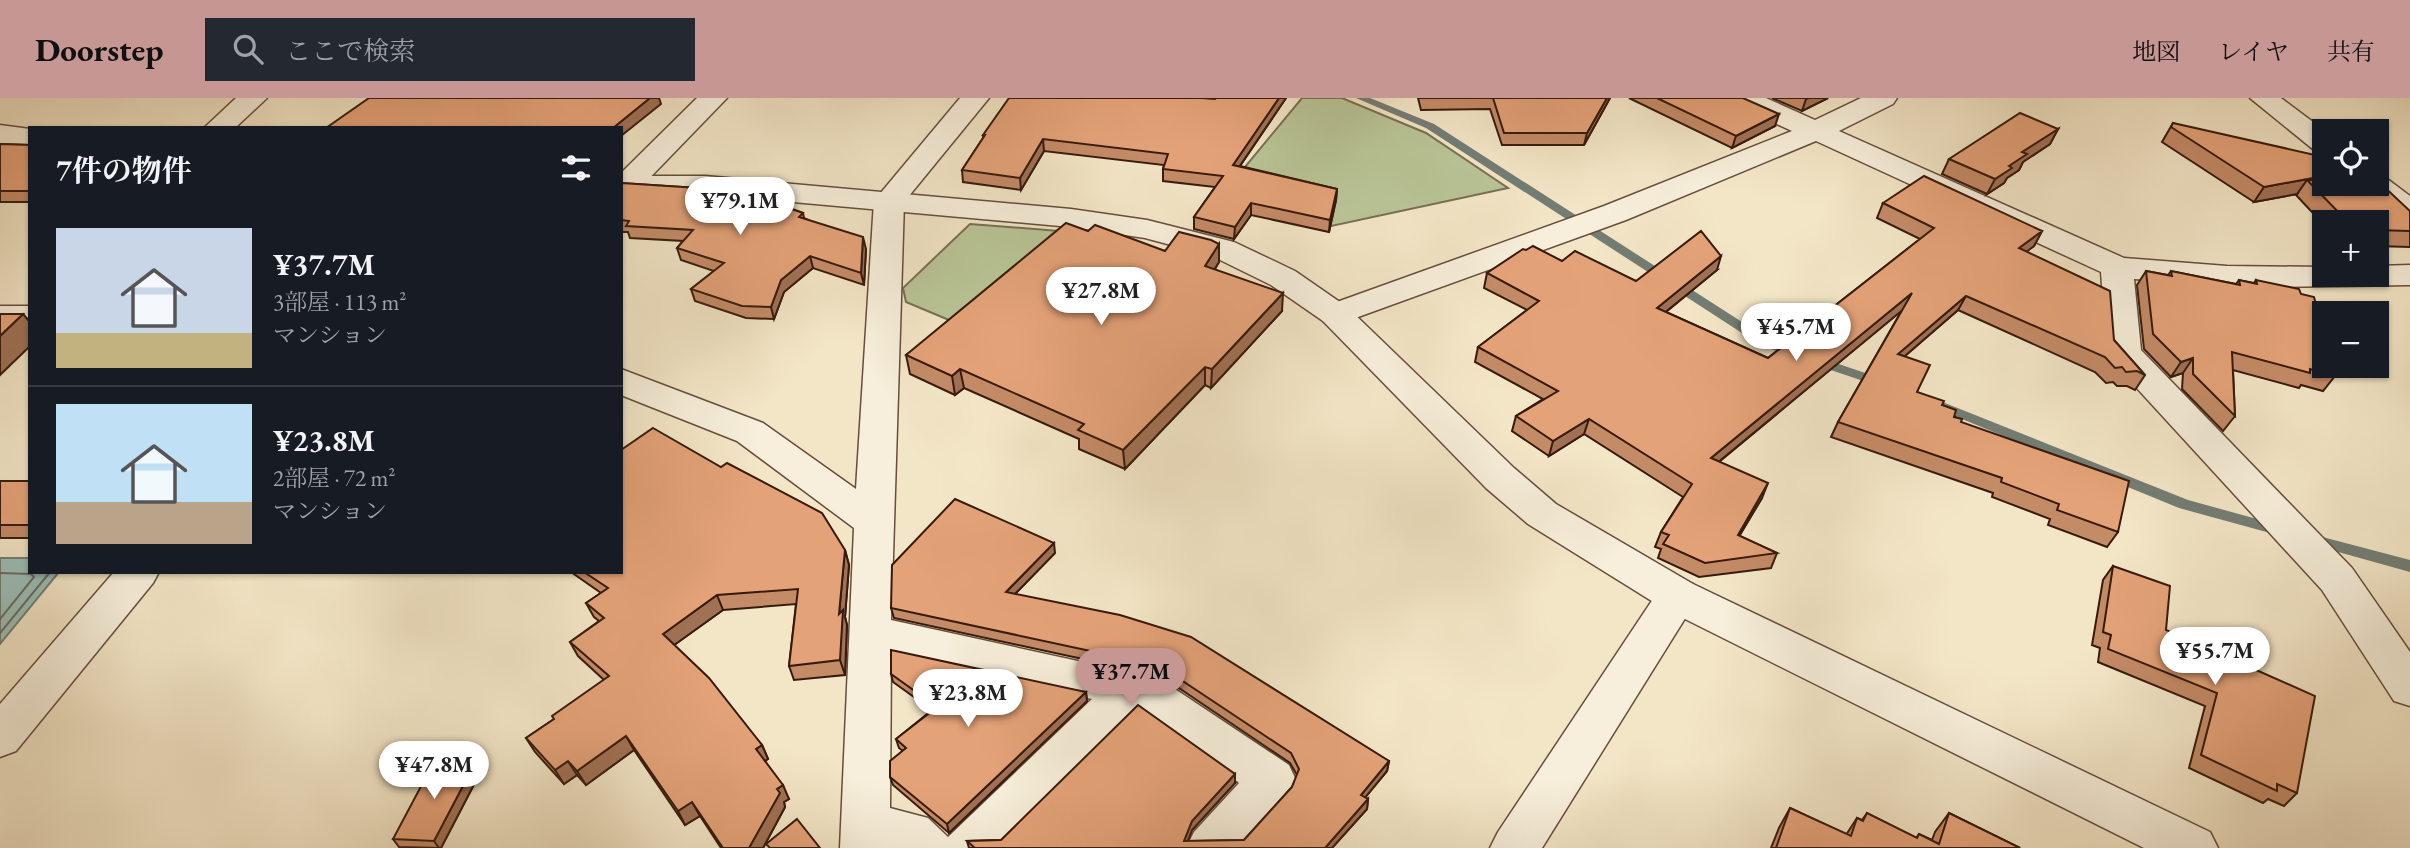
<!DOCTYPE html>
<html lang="ja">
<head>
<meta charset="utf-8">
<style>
	:root { --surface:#171b24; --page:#242831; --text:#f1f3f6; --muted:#9ea1a6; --line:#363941; --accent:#c59692 }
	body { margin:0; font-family:"EB Garamond","Noto Serif JP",serif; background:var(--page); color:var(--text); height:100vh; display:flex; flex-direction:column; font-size:26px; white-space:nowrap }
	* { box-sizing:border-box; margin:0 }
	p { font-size:23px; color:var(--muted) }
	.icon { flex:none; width:38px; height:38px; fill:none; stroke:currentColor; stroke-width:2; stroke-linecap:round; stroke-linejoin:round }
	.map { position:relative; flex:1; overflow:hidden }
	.sheet { position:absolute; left:28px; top:28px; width:595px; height:448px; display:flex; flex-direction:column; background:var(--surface); border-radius:0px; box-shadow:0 2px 5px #0004 }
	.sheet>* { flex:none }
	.tools { position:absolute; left:2312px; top:21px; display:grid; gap:14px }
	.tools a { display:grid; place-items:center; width:77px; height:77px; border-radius:0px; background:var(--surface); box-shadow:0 2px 5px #0004; font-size:35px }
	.price { position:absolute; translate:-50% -60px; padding:0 16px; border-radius:24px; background:#fff; color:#222; font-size:23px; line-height:46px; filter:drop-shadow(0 2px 4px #0008) }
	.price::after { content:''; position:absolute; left:50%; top:42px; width:21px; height:16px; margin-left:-10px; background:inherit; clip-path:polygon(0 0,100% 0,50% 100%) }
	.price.selected { background:var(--accent); color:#111 }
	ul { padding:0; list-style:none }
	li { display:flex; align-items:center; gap:21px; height:175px; padding:0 28px }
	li+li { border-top:2px solid var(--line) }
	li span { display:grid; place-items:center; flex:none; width:196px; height:140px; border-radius:0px; color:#555 }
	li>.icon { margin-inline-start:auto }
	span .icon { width:84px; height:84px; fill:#fffc; stroke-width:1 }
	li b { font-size:30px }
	h2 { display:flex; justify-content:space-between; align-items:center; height:84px; padding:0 28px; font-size:30px }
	header { display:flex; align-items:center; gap:42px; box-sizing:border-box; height:98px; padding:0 35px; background:var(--accent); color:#111 }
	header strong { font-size:33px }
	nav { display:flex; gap:38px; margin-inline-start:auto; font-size:24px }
	.search { width:490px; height:63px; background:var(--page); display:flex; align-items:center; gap:18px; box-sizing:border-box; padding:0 24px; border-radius:0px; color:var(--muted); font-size:26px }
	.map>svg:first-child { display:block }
	.green { fill:#b9c597; stroke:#787052; stroke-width:2 }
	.water { fill:#9bbfb8; stroke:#737d74; stroke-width:2 }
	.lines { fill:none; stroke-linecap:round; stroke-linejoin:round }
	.shore { stroke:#696c63; stroke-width:2 }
	.stream { fill:#737d74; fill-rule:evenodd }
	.minor-casing { stroke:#664d3c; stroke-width:3 }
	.tertiary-casing { stroke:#664d3c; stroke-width:3 }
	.minor { fill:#f7efdb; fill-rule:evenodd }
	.tertiary { fill:#f7efdb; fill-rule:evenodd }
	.wall { fill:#c48b67; stroke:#371a0e; stroke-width:2 }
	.shaded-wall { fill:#a07154; stroke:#371a0e; stroke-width:2 }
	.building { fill:#e4a278; stroke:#371a0e; stroke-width:2 }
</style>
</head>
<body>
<header>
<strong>Doorstep</strong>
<div class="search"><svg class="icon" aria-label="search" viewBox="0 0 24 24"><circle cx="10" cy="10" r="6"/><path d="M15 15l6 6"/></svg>ここで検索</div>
<nav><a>地図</a><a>レイヤ</a><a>共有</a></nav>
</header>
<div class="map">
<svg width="2410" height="750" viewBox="0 0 2410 750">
	<rect width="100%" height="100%" fill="#f3e6c7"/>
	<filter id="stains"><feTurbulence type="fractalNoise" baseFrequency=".00286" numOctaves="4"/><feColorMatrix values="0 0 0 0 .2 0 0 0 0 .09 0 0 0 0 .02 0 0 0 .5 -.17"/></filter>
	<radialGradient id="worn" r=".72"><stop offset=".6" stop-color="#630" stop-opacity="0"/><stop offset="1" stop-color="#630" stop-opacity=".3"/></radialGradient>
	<!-- green -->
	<g class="green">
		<polygon points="1302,0 1342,0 1426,35 1508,90 1322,130 1240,75"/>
		<polygon points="970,126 1072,134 961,227 906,204 903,190"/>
	</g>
	<!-- water -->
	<polygon class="water" points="0,460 30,460 30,474 59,474 0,546"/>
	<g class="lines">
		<!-- shore -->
		<g class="shore">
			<polyline points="0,475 31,476 34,479 0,521"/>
			<polyline points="0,535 50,474"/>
		</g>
		<!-- stream -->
		<g class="stream">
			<polygon points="1356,0 1370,0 1434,26 1770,242 1804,253 1805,256 1799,260 1762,248 1426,30"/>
			<polygon points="1818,259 1886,282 1888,285 1881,289 1813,266 1812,263 1813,260"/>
			<polygon points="1940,303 2188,402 2286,429 2288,433 2286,437 2281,438 2179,410 1935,310 1933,307 1935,304"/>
			<polygon points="2311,436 2410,462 2410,474 2306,445 2304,441 2306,437"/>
		</g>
		<!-- minor casing -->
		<g class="minor-casing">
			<g id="minor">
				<polygon points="236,0 267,0 235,30 204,30"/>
				<polygon points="697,0 727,0 637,93 621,95 621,75"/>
				<path d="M960,0H989L904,104L891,522L1160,581L1289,667L1296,682L1289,697L1242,750H1186L1194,734L1239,685L1138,614L1001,750H840L854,430L737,343L621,297V271L763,325L856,391L874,103ZM891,557L1092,601L948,739L928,720L890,710Z"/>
				<polygon points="1729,0 1766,0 1815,22 1861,0 1897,0 1893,6 1839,33 2124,160 2227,168 2324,169 2324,177 2376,177 2376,168 2410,167 2410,187 2264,189 2134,181 2141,252 2352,470 2410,554 2410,608 2394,603 2322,492 2112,263 2107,255 2101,174 1816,43 1626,122 1347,223 1335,227 1323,223 1318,216 1323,209 1604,108 1792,33 1733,6"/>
				<polygon points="2250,0 2281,0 2325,33 2324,55 2314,52"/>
				<path d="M2376,77L2386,80L2410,98V122C2393,118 2369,101 2360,86H2376Z"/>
				<rect x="0" y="208" width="30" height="22"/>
				<polygon points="114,474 159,474 153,485 16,653 0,659 0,606"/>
				<polygon points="1678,482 1693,486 1699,498 1542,750 1490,750 1498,734 1663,486"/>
			</g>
		</g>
		<!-- tertiary casing -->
		<g class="tertiary-casing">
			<g id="tertiary">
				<polygon points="0,27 30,31 30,49 0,45"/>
				<polygon points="621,78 705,78 1071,111 1147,122 1234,144 1295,173 1347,209 1514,370 1556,406 1693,486 2210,734 2218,750 2144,750 1663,510 1528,426 1486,390 1323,223 1271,187 1212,158 1145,140 1071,129 705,96 621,96"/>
			</g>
		</g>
		<!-- minor -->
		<use href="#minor" class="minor"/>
		<!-- tertiary -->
		<use href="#tertiary" class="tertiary"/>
	</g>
	<!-- wall -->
	<g class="wall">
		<polygon points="1286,0 1240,68 1337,91 1336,102 1329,134 1251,117 1234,141 1194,131 1194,119 1215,89 1163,83 1163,71 1164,67 1044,53 1021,92 963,84 962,72 983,40 983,37 1215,1"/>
		<polygon points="1418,0 1610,0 1584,47 1502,47 1490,11 1421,12"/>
		<polygon points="1629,0 1743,0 1775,28 1732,50"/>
		<polygon points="1772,0 1828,0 1802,13"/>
		<polygon points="2173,25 2324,86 2410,113 2410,149 2376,148 2376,124 2324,124 2324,127 2296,97 2297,96 2254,104 2162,44"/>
		<polygon points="2058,31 2050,46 2023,64 2019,72 2007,80 2004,85 1987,96 1942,76 1949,61"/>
		<polygon points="0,46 30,47 30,104 0,104"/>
		<polygon points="621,85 774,95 777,106 803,115 804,120 866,151 864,187 813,170 784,194 774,221 746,220 695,203 691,191 714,173 681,162 677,150 683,143 630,140 628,134 621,134"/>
		<polygon points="1883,105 2042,133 2034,148 2026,153 2114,242 2145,277 2135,292 2127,288 2117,288 2113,284 2106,285 2095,274 1958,212 1905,258 1917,294 1942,307 1961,324 2118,434 2107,449 2048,427 2050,421 1992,399 1993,395 1831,339 1838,324 1902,212 1719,364 1762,400 1739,438 1777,455 1771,470 1699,479 1658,460 1661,451 1655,449 1661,434 1683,399 1584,336 1549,358 1512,333 1516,318 1543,301 1475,264 1478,249 1527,212 1484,190 1487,175 1562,163 1636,183 1717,172 1666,214 1768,260 1920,141 1877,120"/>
		<polygon points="1088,133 1165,153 1219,146 1219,164 1215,171 1282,213 1211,290 1205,287 1125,371 1079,351 1079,341 964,290 955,297 910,276 906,257"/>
		<polygon points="2146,173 2168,177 2171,173 2236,186 2239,182 2254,185 2256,182 2335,278 2323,293 2301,287 2299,290 2233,272 2235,318 2223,333 2182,291 2183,275 2171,279 2144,251 2137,187"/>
		<rect x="0" y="383" width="30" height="57"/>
		<polygon points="845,452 849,467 845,519 847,527 845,577 794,582 789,568 796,506 723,512 674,547 762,647 768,661 765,663 789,701 784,704 785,709 763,750 721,750 700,718 685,727 634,652 586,687 577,677 564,686 535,654 526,640 554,621 604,582 578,558 570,544 599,523 594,519 586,505 601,495 571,474 621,474"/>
		<polygon points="1055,455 1015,496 1389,663 1387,673 1365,699 1368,701 1367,711 1332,750 969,750 967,743 1001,742 1235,685 1192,732 1188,743 1244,742 1292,689 1297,677 1290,665 1161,578 894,520 891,510"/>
		<polygon points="2113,468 2166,532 2297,695 2284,708 2268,701 2263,705 2189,670 2205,608 2098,564 2100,550 2092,547 2103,482"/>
		<polygon points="891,576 1086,594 1087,603 949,735 893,687 890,679 903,653 899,650 896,641 932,612 893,584"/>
		<polygon points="481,673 441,750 399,749 393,741"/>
		<polygon points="1790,710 1846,737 1857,720 1862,722 1867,715 1916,740 1919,736 1932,742 1935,734 1949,715 2020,750 1771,750 1779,730"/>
	</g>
	<!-- shaded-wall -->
	<g class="shaded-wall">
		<polygon points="650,0 659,0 661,6 621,38 621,30 613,30"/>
		<polygon points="1279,0 1286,0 1233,78 1233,67"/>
		<polygon points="1607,0 1610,0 1584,47 1587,35"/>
		<polygon points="1809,0 1828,0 1802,13 1806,1"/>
		<polygon points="1779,16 1775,28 1732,50 1736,38"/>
		<polygon points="2058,31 2050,46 2023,64 2019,72 2007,80 2004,85 1987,96 1995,81 2009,68 2022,54"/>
		<polygon points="1043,41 1044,53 1021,92 1020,80"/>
		<polygon points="2324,78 2324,86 2307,82 2297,96 2254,104 2264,89"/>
		<polygon points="1337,91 1336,102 1329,134 1330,122"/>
		<polygon points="774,95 777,107 767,102"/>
		<polygon points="1251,105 1251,117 1234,141 1235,129"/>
		<polygon points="2042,133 2034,148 2012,165 2019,150"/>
		<polygon points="863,139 866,151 864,187 861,175"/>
		<polygon points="1219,146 1219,164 1205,186 1205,168"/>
		<polygon points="810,158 813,170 784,194 774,221 771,209 781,182"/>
		<polygon points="1721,158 1717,172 1652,225 1657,210"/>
		<polygon points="1283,195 1282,213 1211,290 1212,271"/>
		<polygon points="1912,195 1905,210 1705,375 1711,360"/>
		<polygon points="1966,198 1958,212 1891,270 1898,256"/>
		<polygon points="23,216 30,224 30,248 0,277 0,238"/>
		<polygon points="2193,260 2183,275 2171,279 2181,264"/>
		<polygon points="1205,269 1205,287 1125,371 1123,352"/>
		<polygon points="960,271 964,290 955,297 952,278"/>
		<polygon points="1589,321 1584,336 1549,358 1553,343"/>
		<polygon points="1768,385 1762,400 1731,452 1738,437"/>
		<polygon points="1054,445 1055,455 1007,504 1006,494"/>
		<polygon points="845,452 849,467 845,519 847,527 845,577 840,562 839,516"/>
		<polygon points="717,497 723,512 670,550 663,536"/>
		<polygon points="1086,594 1087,603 949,735 947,726"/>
		<polygon points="626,638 634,652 586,687 577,673"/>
		<polygon points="762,647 768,661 762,665 756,651"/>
		<polygon points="568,663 577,677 564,686 555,672"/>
		<polygon points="1389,663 1387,673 1360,706 1361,697"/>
		<polygon points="475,665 481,673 441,750 439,750 434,743"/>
		<polygon points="1235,676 1235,685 1192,732 1185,750 1184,743 1192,723"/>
		<polygon points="783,687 789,701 784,704 785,709 763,750 749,750 777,691"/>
		<polygon points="1368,701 1367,711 1332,750 1325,750"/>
		<polygon points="692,704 700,718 685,727 678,713"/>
	</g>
	<!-- building -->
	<g class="building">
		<polygon points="369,0 650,0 613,30 326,30"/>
		<polygon points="1009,0 1202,0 1215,1 1216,0 1279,0 1233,67 1337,91 1330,122 1251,105 1235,129 1194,119 1223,78 1163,71 1168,56 1043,41 1020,80 962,72 985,37 983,37"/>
		<polygon points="1493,0 1607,0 1587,35 1504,35"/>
		<polygon points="1657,0 1743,0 1779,16 1736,38"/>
		<polygon points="2020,15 2058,31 2022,54 2027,56 2009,68 2012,70 1995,81 1949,61"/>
		<polygon points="2173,25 2324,59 2324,78 2264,89 2171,29"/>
		<polygon points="0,46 30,47 30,93 0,93"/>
		<polygon points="1924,78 2042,133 2019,150 2110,193 2114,242 2145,277 2137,273 2126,274 2122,269 2115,270 2105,259 1966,198 1898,256 1930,267 1917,294 1944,303 1942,307 1956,312 1954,319 1962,321 1961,324 2129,383 2118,434 2057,412 2059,406 2001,384 2002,380 1838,324 1912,195 1711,360 1768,385 1738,437 1777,455 1705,465 1663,446 1669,437 1661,434 1692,386 1589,321 1553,343 1516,318 1558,293 1478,249 1539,203 1487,175 1523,151 1526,152 1533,148 1562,163 1575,153 1636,183 1701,133 1721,158 1657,210 1768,260 1934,130 1883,105"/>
		<polygon points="2307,82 2324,83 2324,86 2376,86 2376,84 2379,84 2410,113 2410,133 2376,132 2376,124 2348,124"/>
		<polygon points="621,85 774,95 767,102 803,115 799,119 863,139 861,175 810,158 781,182 771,209 742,208 691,191 724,165 677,150 693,132 626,128 629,123 621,122"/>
		<polygon points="1066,125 1088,133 1095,127 1165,153 1179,134 1211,142 1219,146 1205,168 1283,195 1212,271 1205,269 1123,352 1078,332 1084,326 960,271 952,278 906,257"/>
		<polygon points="2146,173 2172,178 2171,173 2240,187 2239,182 2257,186 2256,182 2299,191 2301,196 2314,199 2324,235 2324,268 2333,268 2335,278 2310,271 2310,275 2232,254 2235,318 2193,276 2193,260 2181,264 2153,236"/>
		<polygon points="0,216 23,216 0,238"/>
		<polygon points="653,330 721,369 727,365 822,415 845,452 839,516 843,512 840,562 789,568 798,491 717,497 663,536 709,580 762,647 756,651 783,687 777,691 780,695 749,750 723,750 692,704 678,713 626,638 577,673 568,663 555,672 526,640 554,621 552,618 609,578 570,544 604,520 586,505 608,490 584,474 621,474 621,352"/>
		<rect x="0" y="383" width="30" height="44"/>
		<polygon points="955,401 1054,445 1006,494 1120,517 1191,539 1389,663 1361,697 1368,701 1325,750 975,750 967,743 1001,742 1138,607 1235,676 1192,723 1184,743 1244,742 1292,689 1299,671 1291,655 1160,568 891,510 892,467"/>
		<polygon points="2113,468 2170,488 2166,532 2315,598 2297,695 2277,686 2277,693 2201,657 2217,595 2108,551 2111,537 2103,534"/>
		<polygon points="891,552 1086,594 947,726 890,679 890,663 906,650 896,641 937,609 891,576"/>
		<polygon points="435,662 475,665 434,743 393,741"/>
		<polygon points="1790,710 1851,738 1857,720 1863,723 1867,715 1917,740 1919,736 1939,746 1949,715 2020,750 1776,750"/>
		<polygon points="797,721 820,750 770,750 766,746"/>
	</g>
	<rect width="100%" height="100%" filter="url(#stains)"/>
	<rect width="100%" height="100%" fill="url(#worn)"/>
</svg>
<div class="tools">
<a><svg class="icon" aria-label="locate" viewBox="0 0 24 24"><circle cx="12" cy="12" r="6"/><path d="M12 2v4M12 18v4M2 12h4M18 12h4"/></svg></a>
<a>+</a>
<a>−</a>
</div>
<b class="price" style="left:740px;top:139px">¥79.1M</b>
<b class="price" style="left:1101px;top:229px">¥27.8M</b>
<b class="price" style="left:1796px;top:265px">¥45.7M</b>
<b class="price" style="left:2215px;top:589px">¥55.7M</b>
<b class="price selected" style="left:1131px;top:610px">¥37.7M</b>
<b class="price" style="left:968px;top:631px">¥23.8M</b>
<b class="price" style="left:434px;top:703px">¥47.8M</b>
<section class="sheet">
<h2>7件の物件<svg class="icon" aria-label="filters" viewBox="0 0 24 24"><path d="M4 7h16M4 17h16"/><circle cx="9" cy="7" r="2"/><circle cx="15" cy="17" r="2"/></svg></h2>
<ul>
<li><span style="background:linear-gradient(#c9d6e8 75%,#c2b280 0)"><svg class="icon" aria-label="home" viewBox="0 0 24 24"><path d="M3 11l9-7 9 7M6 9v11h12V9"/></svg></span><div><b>¥37.7M</b><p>3部屋 · 113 m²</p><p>マンション</p></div></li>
<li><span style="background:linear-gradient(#bfe0f5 70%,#b9a48a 0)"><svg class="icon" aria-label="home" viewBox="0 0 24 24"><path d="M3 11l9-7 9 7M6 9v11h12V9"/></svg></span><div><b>¥23.8M</b><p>2部屋 · 72 m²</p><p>マンション</p></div></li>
</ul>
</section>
</div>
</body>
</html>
